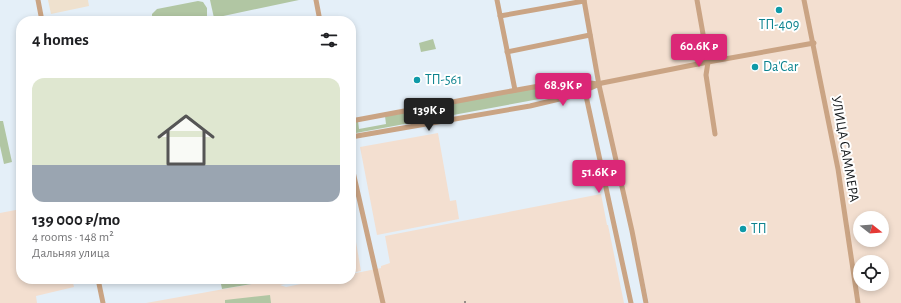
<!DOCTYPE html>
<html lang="en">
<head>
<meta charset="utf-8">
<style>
	:root { --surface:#fff; --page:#f2f2f2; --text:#202124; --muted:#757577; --accent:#db2777 }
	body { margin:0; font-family:"Alegreya Sans",sans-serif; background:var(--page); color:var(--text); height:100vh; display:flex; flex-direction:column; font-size:15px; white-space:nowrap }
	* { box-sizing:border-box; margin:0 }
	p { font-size:13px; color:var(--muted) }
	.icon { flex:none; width:22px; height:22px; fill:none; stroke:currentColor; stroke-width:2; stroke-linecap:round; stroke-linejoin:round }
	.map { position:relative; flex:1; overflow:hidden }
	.sheet { position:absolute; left:16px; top:16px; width:340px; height:268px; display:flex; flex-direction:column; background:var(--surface); border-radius:16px; box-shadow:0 2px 6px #0003 }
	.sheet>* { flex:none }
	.needle { width:26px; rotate:107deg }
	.fabs { position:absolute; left:853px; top:211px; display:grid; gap:8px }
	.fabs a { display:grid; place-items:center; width:36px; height:36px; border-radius:50%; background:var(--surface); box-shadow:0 2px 6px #0003; font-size:20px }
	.price { position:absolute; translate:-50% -34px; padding:0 9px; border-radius:4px; background:var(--accent); color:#fff; font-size:13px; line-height:26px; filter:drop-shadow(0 1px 2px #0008) }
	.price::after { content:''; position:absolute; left:50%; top:24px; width:12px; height:9px; margin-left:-6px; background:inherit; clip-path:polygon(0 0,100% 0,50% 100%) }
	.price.current { background:#222; color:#fff }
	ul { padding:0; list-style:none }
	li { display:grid; align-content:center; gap:8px; height:212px; padding:0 16px }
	li span { display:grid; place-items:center; height:124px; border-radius:12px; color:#555 }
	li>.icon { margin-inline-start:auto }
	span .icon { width:72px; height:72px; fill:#fffc; stroke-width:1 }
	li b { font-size:17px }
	h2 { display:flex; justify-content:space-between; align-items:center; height:48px; padding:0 16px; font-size:17px }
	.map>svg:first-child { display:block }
	.industrial { fill:#f3dfd0; fill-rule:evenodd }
	.medical { fill:#efe1ce }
	.green { fill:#b1c6a3 }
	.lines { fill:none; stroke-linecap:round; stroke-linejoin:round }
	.minor { stroke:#caa484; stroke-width:5 }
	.rail { stroke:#363b3f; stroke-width:1; stroke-dasharray:5 5; stroke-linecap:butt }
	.culture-dot { fill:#0f9aa8; stroke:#fff; stroke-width:1.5 }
	.labels { text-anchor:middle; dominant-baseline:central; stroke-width:4; stroke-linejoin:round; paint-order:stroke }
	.culture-label { font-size:14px; fill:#0d838f; stroke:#fff; text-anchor:start }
	.street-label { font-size:14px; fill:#15191c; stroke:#fff }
</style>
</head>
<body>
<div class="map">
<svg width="901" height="303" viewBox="0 0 901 303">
	<rect width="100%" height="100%" fill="#e4eff8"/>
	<!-- industrial -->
	<g class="industrial">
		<path d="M586,0H901V303H649L604,100ZM860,218H882V240H860ZM860,262H882V284H860Z"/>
		<polygon points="438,133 450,201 456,200 459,219 377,235 360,147"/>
		<polygon points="601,194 607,225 608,225 624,303 146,303 257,283 263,282 268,283 268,279 314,279 280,285 286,287 325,279 351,279 351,274 381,268 381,266 390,263 385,236"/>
		<polygon points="21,209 21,279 72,279 74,287 36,296 37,303 0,303 0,213"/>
		<polygon points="351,213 361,271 351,273"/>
	</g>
	<!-- medical -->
	<polygon class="medical" points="48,0 88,0 89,6 51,14"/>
	<!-- green -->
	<g class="green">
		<polygon points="210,0 299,0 214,18"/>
		<polygon points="198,1 203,2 207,8 207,16 202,21 152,21 152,14 157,9"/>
		<polygon points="433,39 436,49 421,52 419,43"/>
		<path d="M570,82C576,83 578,86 576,91L572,93L356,133L351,132V123L358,121L359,129L386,124L385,116Z"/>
		<polygon points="0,120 0,121 3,121 12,162 4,164 0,146"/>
		<polygon points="220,279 257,279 257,283 222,289"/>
		<polygon points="270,295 271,303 225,303 225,300"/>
	</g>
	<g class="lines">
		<!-- minor -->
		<g class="minor">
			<polyline points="38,0 42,21"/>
			<polyline points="316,0 320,21"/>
			<polyline points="497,0 515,90"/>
			<polyline points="584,0 599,85 632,231 646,303"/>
			<polyline points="697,0 708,62 706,75 715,134"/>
			<polyline points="804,0 838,169 858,303"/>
			<polyline points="500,16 584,1"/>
			<polyline points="507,52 590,35"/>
			<polyline points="583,82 631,303"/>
			<polyline points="351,121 495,94 567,81 575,81 598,84"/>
			<polyline points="351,137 530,106 572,96 602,83 708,62 814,43"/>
			<polyline points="351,163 383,303"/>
			<polyline points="98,279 103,303"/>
		</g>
		<!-- rail -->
		<polyline class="rail" points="465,301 465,303"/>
	</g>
	<!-- markers -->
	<g class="culture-dot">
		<circle cx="779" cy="10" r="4"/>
		<circle cx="755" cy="67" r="4"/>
		<circle cx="417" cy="80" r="4"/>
		<circle cx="743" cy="229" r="4"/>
	</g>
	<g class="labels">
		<!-- culture labels -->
		<g class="culture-label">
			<text x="779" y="25" text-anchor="middle">ТП-409</text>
			<text x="763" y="67">Da'Car</text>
			<text x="425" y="80">ТП-561</text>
			<text x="751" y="229">ТП</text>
		</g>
		<!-- street labels -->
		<g class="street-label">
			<text transform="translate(845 149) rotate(80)">УЛИЦА САММЕРА</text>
		</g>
	</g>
</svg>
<div class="fabs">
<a><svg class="needle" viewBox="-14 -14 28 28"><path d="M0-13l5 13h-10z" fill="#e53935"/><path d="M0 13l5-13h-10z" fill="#757577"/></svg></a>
<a><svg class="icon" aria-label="locate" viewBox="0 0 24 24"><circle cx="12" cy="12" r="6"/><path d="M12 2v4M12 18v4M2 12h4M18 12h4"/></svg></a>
</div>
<b class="price" style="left:699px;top:68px">60.6K ₽</b>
<b class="price" style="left:563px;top:107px">68.9K ₽</b>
<b class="price current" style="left:429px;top:132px">139K ₽</b>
<b class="price" style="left:599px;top:194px">51.6K ₽</b>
<section class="sheet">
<h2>4 homes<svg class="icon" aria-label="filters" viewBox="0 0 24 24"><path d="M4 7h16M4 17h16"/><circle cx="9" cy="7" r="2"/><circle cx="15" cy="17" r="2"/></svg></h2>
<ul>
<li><span style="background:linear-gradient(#dfe7d0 70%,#9aa5b1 0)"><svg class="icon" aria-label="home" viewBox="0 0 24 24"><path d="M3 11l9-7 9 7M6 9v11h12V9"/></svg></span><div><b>139 000 ₽/mo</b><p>4 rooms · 148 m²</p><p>Дальняя улица</p></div></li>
</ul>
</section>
</div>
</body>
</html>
